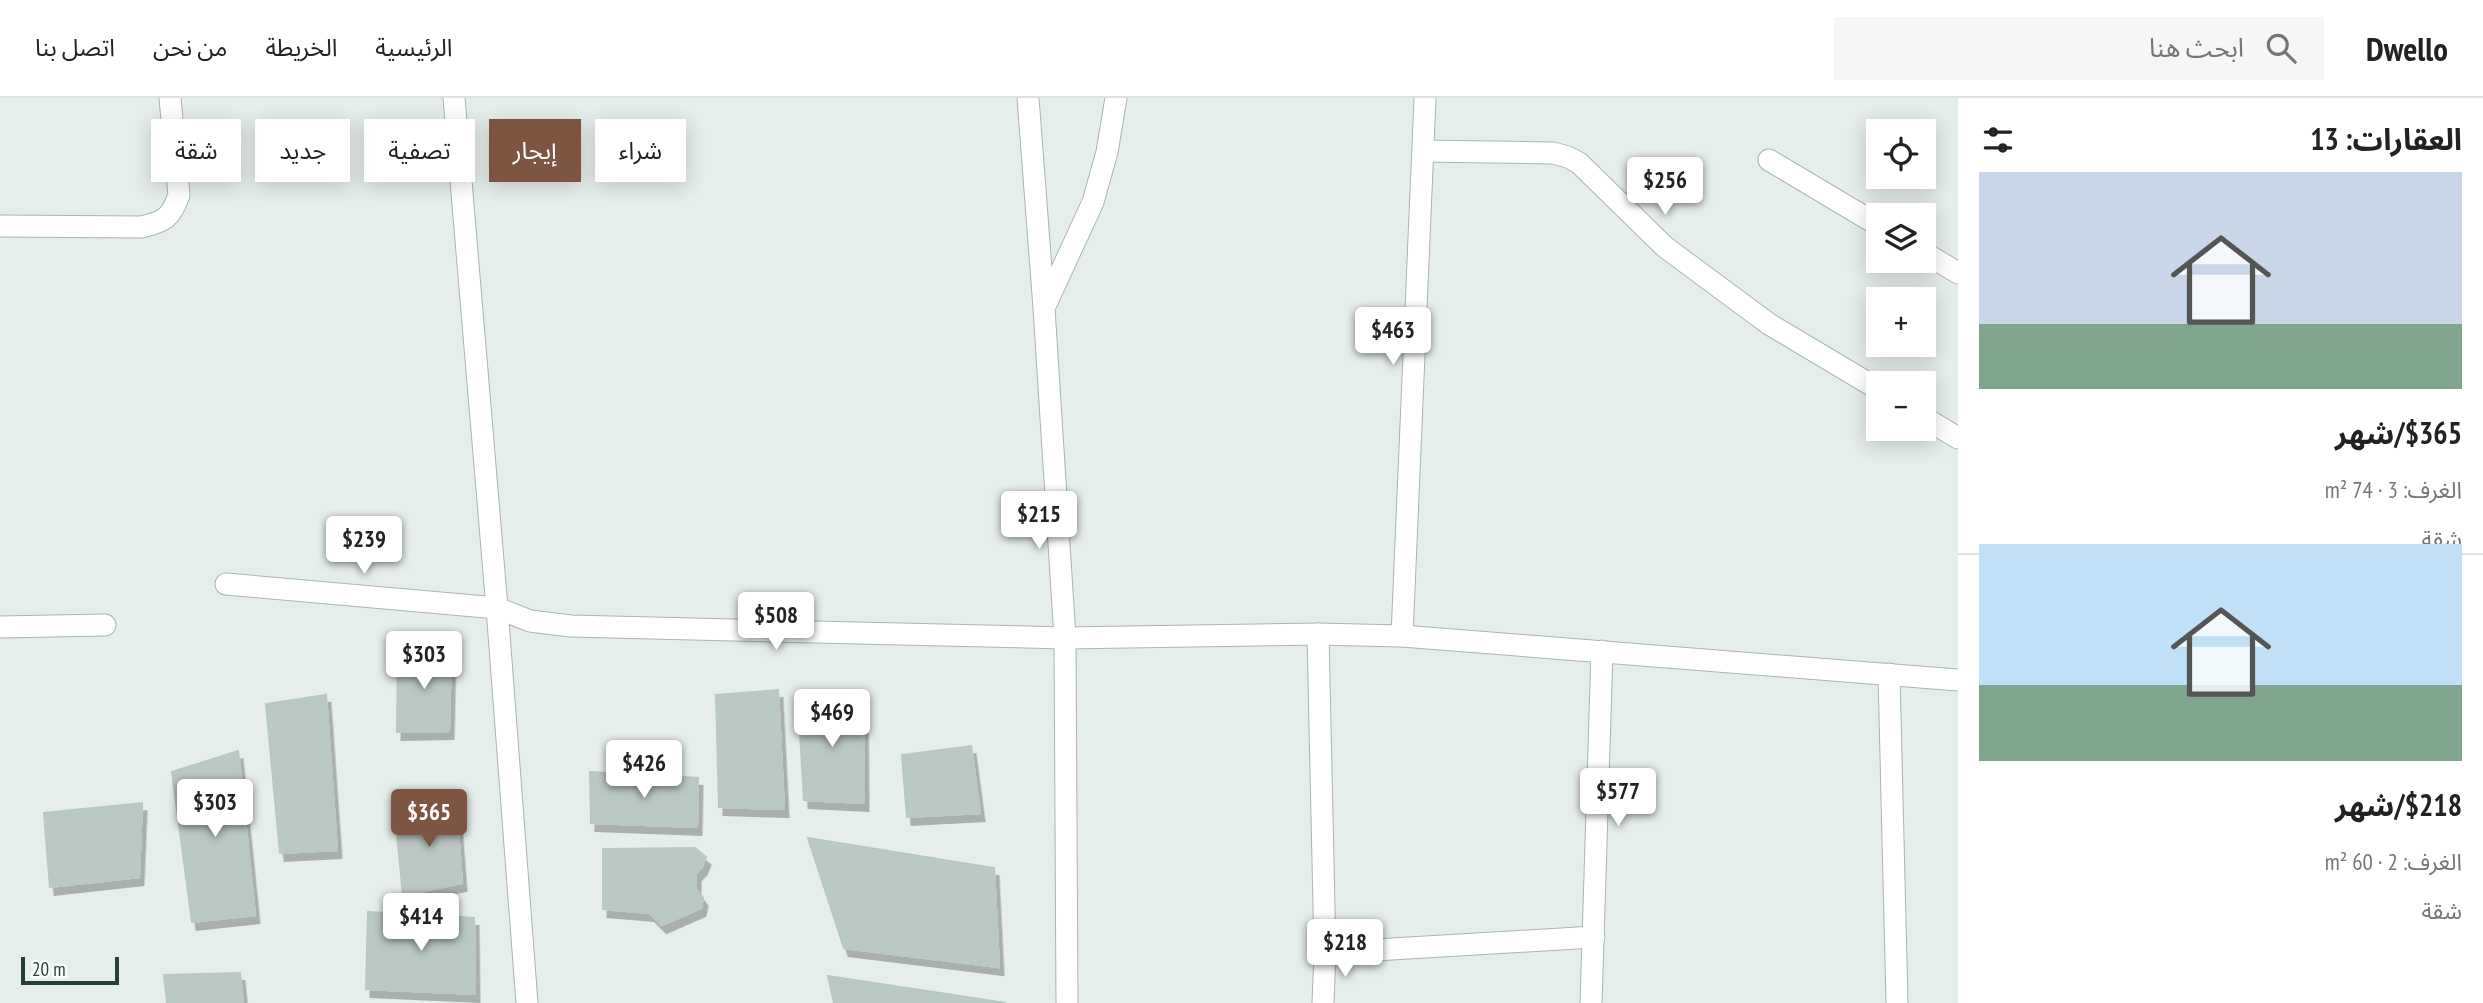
<!DOCTYPE html>
<html lang="ar">
<head>
<meta charset="utf-8">
<style>
	:root { --surface:#fff; --page:#f6f6f6; --text:#222; --muted:#767676; --line:#e0e0e0; --accent:#7d5540 }
	body { margin:0; font-family:"PT Sans Narrow","Noto Sans Arabic",sans-serif; background:var(--page); color:var(--text); direction:rtl; height:100vh; display:flex; flex-direction:column; font-size:26px; white-space:nowrap }
	* { box-sizing:border-box; margin:0 }
	p { font-size:23px; color:var(--muted) }
	.icon { flex:none; width:38px; height:38px; fill:none; stroke:currentColor; stroke-width:2; stroke-linecap:round; stroke-linejoin:round }
	.map { position:relative; flex:1; overflow:hidden; direction:ltr }
	.panel { display:flex; flex-direction:column; background:var(--surface); width:525px }
	.panel>* { flex:none }
	.hud { position:absolute; left:21px; top:21px; width:665px; height:63px; direction:rtl; display:flex; gap:14px }
	.buttons { position:absolute; left:1866px; top:21px; display:grid; gap:14px }
	.buttons a { display:grid; place-items:center; width:70px; height:70px; border-radius:0px; background:var(--surface); box-shadow:0 4px 18px #0003; font-size:35px }
	.scale { position:absolute; left:21px; bottom:18px; width:98px; box-sizing:border-box; padding-left:7px; border:4px solid #25403b; border-top:0; font-size:19px; line-height:24px; white-space:nowrap; color:#25403b; -webkit-text-stroke:5px #f7faf9; paint-order:stroke }
	.price { position:absolute; translate:-50% -60px; padding:0 16px; border-radius:7px; background:#fff; color:#222; font-size:23px; line-height:46px; filter:drop-shadow(0 2px 4px #0008) }
	.price::after { content:''; position:absolute; left:50%; top:42px; width:21px; height:16px; margin-left:-10px; background:inherit; clip-path:polygon(0 0,100% 0,50% 100%) }
	.price.on { background:var(--accent); color:#fff }
	ul { padding:0; list-style:none }
	li { display:grid; align-content:center; gap:14px; height:371px; padding:0 21px }
	li+li { border-top:2px solid var(--line) }
	li span { display:grid; place-items:center; height:217px; border-radius:0px; color:#555 }
	li>.icon { margin-inline-start:auto }
	span .icon { width:126px; height:126px; fill:#fffc; stroke-width:1 }
	li b { font-size:30px }
	h2 { display:flex; justify-content:space-between; align-items:center; height:84px; padding:0 21px; font-size:30px }
	.chip { padding:0 24px; border-radius:0px; background:var(--surface); box-shadow:0 4px 18px #0003; font-size:24px; line-height:63px }
	.chip.on { background:var(--accent); color:#fff }
	header { display:flex; align-items:center; gap:42px; box-sizing:border-box; height:98px; padding:0 35px; background:var(--surface); border-bottom:2px solid var(--line) }
	header strong { font-size:33px }
	nav { display:flex; gap:38px; margin-inline-start:auto; font-size:24px }
	.search { width:490px; height:63px; background:var(--page); display:flex; align-items:center; gap:18px; box-sizing:border-box; padding:0 24px; border-radius:0px; color:var(--muted); font-size:26px }
	main { display:flex; flex:1; min-height:0 }
	.map>svg:first-child { display:block }
	.building { fill:#bbc9c5; stroke:#b8c8c3; stroke-width:2; filter:url(#shadow) }
	.lines { fill:none; stroke-linecap:round; stroke-linejoin:round }
	.minor-casing { stroke:#a8b6b3; stroke-width:23 }
	.minor { stroke:#fff; stroke-width:21 }
</style>
</head>
<body>
<header>
<strong>Dwello</strong>
<div class="search"><svg class="icon" aria-label="search" viewBox="0 0 24 24"><circle cx="10" cy="10" r="6"/><path d="M15 15l6 6"/></svg>ابحث هنا</div>
<nav><a>الرئيسية</a><a>الخريطة</a><a>من نحن</a><a>اتصل بنا</a></nav>
</header>
<main>
<section class="panel">
<h2>العقارات: 13<svg class="icon" aria-label="filters" viewBox="0 0 24 24"><path d="M4 7h16M4 17h16"/><circle cx="9" cy="7" r="2"/><circle cx="15" cy="17" r="2"/></svg></h2>
<ul>
<li><span style="background:linear-gradient(#c9d6e8 70%,#7fa58c 0)"><svg class="icon" aria-label="home" viewBox="0 0 24 24"><path d="M3 11l9-7 9 7M6 9v11h12V9"/></svg></span><div><b>$365/شهر</b><p>الغرف: 3 · 74 m²</p><p>شقة</p></div></li>
<li><span style="background:linear-gradient(#bfe0f5 65%,#7fa58c 0)"><svg class="icon" aria-label="home" viewBox="0 0 24 24"><path d="M3 11l9-7 9 7M6 9v11h12V9"/></svg></span><div><b>$218/شهر</b><p>الغرف: 2 · 60 m²</p><p>شقة</p></div></li>
</ul>
</section>
<div class="map">
<svg width="1958" height="905" viewBox="0 0 1958 905">
	<defs>
		<filter id="shadow"><feDropShadow dx="4.5" dy="8" stdDeviation="0" flood-color="#0004"/></filter>
	</defs>
	<rect width="100%" height="100%" fill="#e6eeeb"/>
	<!-- building -->
	<g class="building">
		<polygon points="398,553 451,554 449,633 397,634"/>
		<polygon points="778,592 784,711 719,709 716,597"/>
		<polygon points="326,597 337,752 280,755 266,606"/>
		<polygon points="863,599 864,705 804,702 798,601"/>
		<polygon points="971,648 980,715 907,719 902,657"/>
		<polygon points="238,653 255,817 192,824 172,674"/>
		<polygon points="590,674 698,680 697,729 591,725"/>
		<polygon points="142,705 139,779 50,789 44,715"/>
		<polygon points="456,706 462,785 403,797 395,716"/>
		<polygon points="808,740 994,770 999,869 844,850"/>
		<polygon points="695,750 706,759 702,769 696,775 696,791 703,800 701,810 662,827 650,815 603,811 603,751"/>
		<polygon points="368,814 474,820 475,896 366,891"/>
		<polygon points="240,875 243,905 167,905 164,877"/>
		<polygon points="828,878 1006,905 834,905"/>
	</g>
	<g class="lines">
		<!-- minor casing -->
		<g class="minor-casing">
			<g id="minor">
				<polyline points="454,0 497,510 527,905"/>
				<polyline points="1028,0 1044,210 1065,540 1067,905"/>
				<polyline points="1424,53 1553,55 1568,59 1579,65 1665,149 1769,226 1878,291"/>
				<polyline points="1769,62 1878,127"/>
				<path d="M0,128L141,129C164,124 171,120 179,97L170,0"/>
				<polyline points="1923,154 1958,175"/>
				<polyline points="1045,208 1093,104 1107,54 1116,0"/>
				<polyline points="1923,319 1958,340"/>
				<polyline points="226,486 497,510 530,523 571,528 1065,540 1318,536 1402,538 1958,582"/>
				<polyline points="0,529 105,527"/>
				<polyline points="1318,536 1325,855 1323,905"/>
				<polyline points="1402,538 1425,0"/>
				<polyline points="1889,576 1897,905"/>
				<polyline points="1325,855 1594,839"/>
				<polyline points="1591,905 1602,553"/>
			</g>
		</g>
		<!-- minor -->
		<use href="#minor" class="minor"/>
	</g>
</svg>
<div class="buttons">
<a><svg class="icon" aria-label="locate" viewBox="0 0 24 24"><circle cx="12" cy="12" r="6"/><path d="M12 2v4M12 18v4M2 12h4M18 12h4"/></svg></a>
<a><svg class="icon" aria-label="layers" viewBox="0 0 24 24"><path d="M12 4l9 5-9 5-9-5zM3 14l9 5 9-5"/></svg></a>
<a>+</a>
<a>−</a>
</div>
<div class="scale">20 m</div>
<b class="price" style="left:1665px;top:119px">$256</b>
<b class="price" style="left:1393px;top:269px">$463</b>
<b class="price" style="left:1039px;top:453px">$215</b>
<b class="price" style="left:364px;top:478px">$239</b>
<b class="price" style="left:776px;top:554px">$508</b>
<b class="price" style="left:424px;top:593px">$303</b>
<b class="price" style="left:832px;top:651px">$469</b>
<b class="price" style="left:644px;top:702px">$426</b>
<b class="price" style="left:1618px;top:730px">$577</b>
<b class="price" style="left:215px;top:741px">$303</b>
<b class="price on" style="left:429px;top:751px">$365</b>
<b class="price" style="left:421px;top:855px">$414</b>
<b class="price" style="left:1345px;top:881px">$218</b>
<div class="hud">
<a class="chip">شراء</a>
<a class="chip on">إيجار</a>
<a class="chip">تصفية</a>
<a class="chip">جديد</a>
<a class="chip">شقة</a>
</div>
</div>
</main>
</body>
</html>
